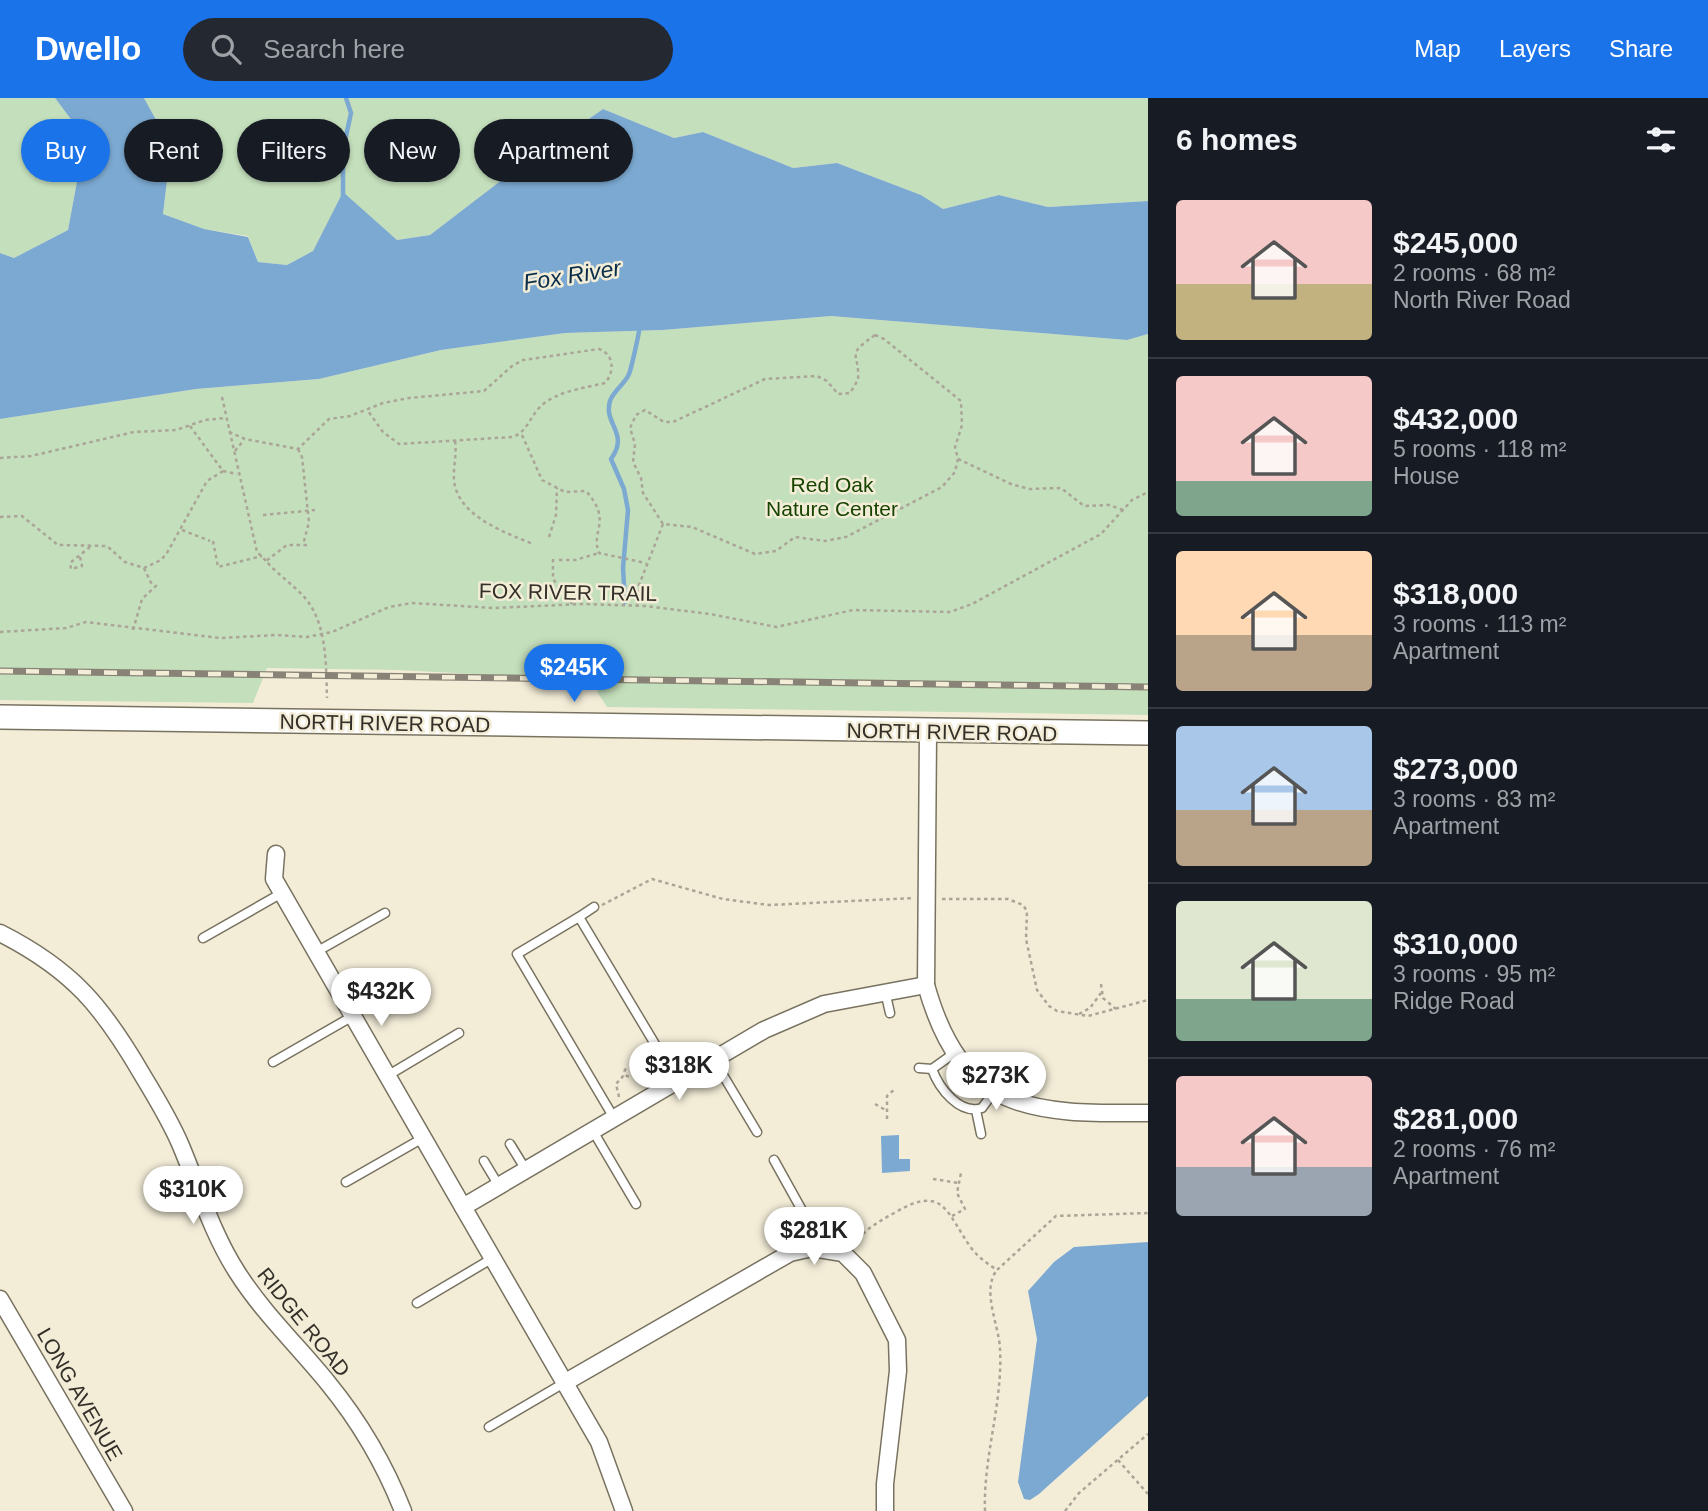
<!DOCTYPE html>
<html lang="en">
<head>
<meta charset="utf-8">
<style>
	:root { --surface:#171b24; --page:#242831; --text:#f1f3f6; --muted:#9ea1a6; --line:#363941; --accent:#1a73e8 }
	body { margin:0; font-family:Helvetica,sans-serif; background:var(--page); color:var(--text); height:100vh; display:flex; flex-direction:column; font-size:26px; white-space:nowrap }
	* { box-sizing:border-box; margin:0 }
	p { font-size:23px; color:var(--muted) }
	.icon { flex:none; width:38px; height:38px; fill:none; stroke:currentColor; stroke-width:2; stroke-linecap:round; stroke-linejoin:round }
	.map { position:relative; flex:1; overflow:hidden }
	.details { display:flex; flex-direction:column; background:var(--surface); width:560px }
	.details>* { flex:none }
	.banner { position:absolute; left:21px; top:21px; width:665px; height:63px; display:flex; gap:14px }
	.price { position:absolute; translate:-50% -60px; padding:0 16px; border-radius:24px; background:#fff; color:#222; font-size:23px; line-height:46px; filter:drop-shadow(0 2px 4px #0008) }
	.price::after { content:''; position:absolute; left:50%; top:42px; width:21px; height:16px; margin-left:-10px; background:inherit; clip-path:polygon(0 0,100% 0,50% 100%) }
	.price.on { background:var(--accent); color:#fff }
	ul { padding:0; list-style:none }
	li { display:flex; align-items:center; gap:21px; height:175px; padding:0 28px }
	li+li { border-top:2px solid var(--line) }
	li span { display:grid; place-items:center; flex:none; width:196px; height:140px; border-radius:7px; color:#555 }
	li>.icon { margin-inline-start:auto }
	span .icon { width:84px; height:84px; fill:#fffc; stroke-width:1 }
	li b { font-size:30px }
	h2 { display:flex; justify-content:space-between; align-items:center; height:84px; padding:0 28px; font-size:30px }
	.pill { padding:0 24px; border-radius:32px; background:var(--surface); box-shadow:0 2px 5px #0004; font-size:24px; line-height:63px }
	.pill.on { background:var(--accent); color:#fff }
	header { display:flex; align-items:center; gap:42px; box-sizing:border-box; height:98px; padding:0 35px; background:var(--accent); color:#fff }
	header strong { font-size:33px }
	nav { display:flex; gap:38px; margin-inline-start:auto; font-size:24px }
	.search { width:490px; height:63px; background:var(--page); display:flex; align-items:center; gap:18px; box-sizing:border-box; padding:0 24px; border-radius:38px; color:var(--muted); font-size:26px }
	main { display:flex; flex:1; min-height:0 }
	.map>svg:first-child { display:block }
	.green { fill:#c4dfbc }
	.water { fill:#7ca9d1 }
	.lines { fill:none; stroke-linecap:round; stroke-linejoin:round }
	.stream { stroke:#7ca9d1; stroke-width:4.5 }
	.service-casing { stroke:#787260; stroke-width:11 }
	.minor-casing { stroke:#787260; stroke-width:19 }
	.secondary-casing { stroke:#787260; stroke-width:26 }
	.path { stroke:#aaa596; stroke-width:2.5; stroke-dasharray:3.5 3.5; stroke-linecap:butt }
	.service { stroke:#fff; stroke-width:8 }
	.minor { stroke:#fff; stroke-width:16 }
	.secondary { stroke:#fff; stroke-width:23 }
	.rail-casing { stroke:#888376; stroke-width:7 }
	.rail { stroke:#f3edd8; stroke-width:4.5; stroke-dasharray:13; stroke-linecap:butt }
	.labels { text-anchor:middle; dominant-baseline:central; stroke-width:5; stroke-linejoin:round; paint-order:stroke }
	.park-label { font-size:21px; fill:#164400; stroke:#f3edd8 }
	.street-label { font-size:21px; fill:#333029; stroke:#f3edd8 }
	.water-label { font-size:23px; font-style:italic; fill:#0a2e4a; stroke:#f3edd8 }
</style>
</head>
<body>
<header>
<strong>Dwello</strong>
<div class="search"><svg class="icon" aria-label="search" viewBox="0 0 24 24"><circle cx="10" cy="10" r="6"/><path d="M15 15l6 6"/></svg>Search here</div>
<nav><a>Map</a><a>Layers</a><a>Share</a></nav>
</header>
<main>
<div class="map">
<svg width="1148" height="1413" viewBox="0 0 1148 1413">
	<rect width="100%" height="100%" fill="#f3edd8"/>
	<!-- green -->
	<g class="green">
		<polygon points="0,0 55,0 85,40 68,132 14,160 0,155"/>
		<polygon points="144,0 1148,0 1148,103 1048,109 999,97 943,111 921,97 837,65 793,70 703,34 674,40 603,11 507,78 430,137 397,142 343,95 313,153 287,167 258,164 248,138 204,131 163,116 171,49"/>
		<polygon points="831,218 1127,242 1148,236 1148,617 607,609 598,595 596,582 397,572 267,570 253,605 0,602 0,321 196,291 319,281 441,252 565,235 663,232"/>
	</g>
	<!-- water -->
	<g class="water">
		<polygon points="55,0 144,0 171,49 163,116 204,131 248,139 258,164 287,167 313,153 343,94 397,142 430,137 507,78 603,11 674,40 703,34 793,70 837,65 921,97 943,111 999,97 1048,109 1148,103 1148,236 1127,242 831,218 663,232 565,235 441,252 319,281 196,291 0,321 0,155 14,160 68,132 85,40"/>
		<polygon points="899,1037 899,1061 910,1061 910,1073 882,1075 881,1038"/>
		<polygon points="1148,1144 1148,1298 1039,1396 1030,1402 1024,1401 1018,1384 1037,1241 1028,1193 1054,1164 1074,1149"/>
	</g>
	<g class="lines">
		<!-- stream -->
		<g class="stream">
			<polyline points="343,99 343,52 351,15 346,0"/>
			<path d="M625,504L623,470L628,412L624,391L611,361C630,335 603,326 610,303C613,293 625,286 629,276C631,272 639,235 639,233"/>
		</g>
		<!-- service casing -->
		<g class="service-casing">
			<g id="service">
				<polyline points="579,819 594,809"/>
				<polyline points="203,840 282,795"/>
				<polyline points="316,854 385,815"/>
				<polyline points="885,893 890,915"/>
				<polyline points="714,962 757,1034"/>
				<polyline points="273,964 353,918"/>
				<path d="M919,970L932,971C939,990 959,1017 982,1010L995,992"/>
				<polyline points="932,971 953,956"/>
				<polyline points="387,978 459,935"/>
				<polyline points="976,1012 981,1036"/>
				<polyline points="614,1020 517,856 579,819 677,983"/>
				<polyline points="593,1033 636,1106"/>
				<polyline points="510,1046 526,1072"/>
				<polyline points="774,1062 809,1125 812,1150"/>
				<polyline points="484,1063 499,1088"/>
				<polyline points="346,1084 423,1040"/>
				<polyline points="417,1205 493,1160"/>
				<polyline points="489,1329 564,1285"/>
			</g>
		</g>
		<!-- minor casing -->
		<g class="minor-casing">
			<g id="minor">
				<polyline points="276,756 274,781 463,1109"/>
				<path d="M0,835C73,872 103,909 143,978C157,1001 171,1024 181,1048C199,1091 212,1135 237,1174C263,1215 298,1248 328,1285C359,1323 385,1367 403,1413"/>
				<path d="M926,887C962,1015 1031,1016 1148,1015"/>
				<polyline points="0,1201 124,1413"/>
				<polyline points="564,1285 790,1155 812,1150 843,1155 863,1175 897,1242 898,1273 885,1386 885,1413"/>
				<polyline points="624,1413 599,1344 463,1109 764,932 824,906 926,887 928,634"/>
			</g>
		</g>
		<!-- secondary casing -->
		<g class="secondary-casing">
			<polyline id="secondary" points="0,619 1148,635"/>
		</g>
		<!-- path -->
		<g class="path">
			<path d="M875,237L884,241L961,303L962,327L955,349L958,361L955,374L942,389L846,439L825,443L795,439L776,453L755,456L692,429L663,426L643,395L641,380L633,364L635,346L630,330L636,317L645,312L664,324H673L765,281L817,278L827,283L838,296L850,295L858,282C860,253 844,259 875,237Z"/>
			<polyline points="222,299 257,454 266,463"/>
			<polyline points="190,328 223,373"/>
			<path d="M229,334L245,341L298,351L329,321L350,318L383,305L409,300L484,293L512,268L523,262L599,251C614,256 615,274 605,285C585,290 557,293 541,308C530,318 527,335 512,339L399,346L383,334L368,313"/>
			<path d="M522,337L542,382L565,394L586,393C613,423 590,433 599,455L646,465"/>
			<path d="M455,343C457,356 453,369 454,382C457,418 506,435 533,446"/>
			<polyline points="298,351 302,359 309,424 303,447"/>
			<polyline points="235,353 244,342"/>
			<polyline points="0,360 31,358 134,334 176,332 205,322 225,320"/>
			<polyline points="958,361 1011,386 1029,391 1061,390 1084,408 1109,407 1123,412"/>
			<polyline points="223,373 237,376"/>
			<polyline points="263,417 315,412"/>
			<polyline points="0,419 22,418 58,447 107,448 125,464 144,470 161,462 167,455 207,383 223,373"/>
			<polyline points="182,432 210,443"/>
			<polyline points="549,439 556,417 557,390"/>
			<polyline points="213,443 218,469 262,458"/>
			<path d="M307,447H287L266,463C278,477 294,487 306,501C327,527 326,567 327,600"/>
			<polyline points="80,459 82,468 71,471 70,465 90,449"/>
			<polyline points="553,461 553,481 572,506"/>
			<polyline points="559,462 575,462 599,455"/>
			<polyline points="144,470 153,489"/>
			<polyline points="637,509 639,487 663,426"/>
			<polyline points="133,532 142,501 158,486"/>
			<polyline points="0,534 66,530 86,524 220,540 276,537 307,539 332,534 389,509 412,505 493,510 583,506 645,508 710,516 776,529 853,512 950,514 972,506 1101,436 1132,402 1148,394"/>
			<polyline points="942,801 1008,801 1023,807 1027,813 1026,841 1037,892 1049,908 1057,913 1088,918 1148,902"/>
			<polyline points="602,807 652,781 723,801 769,807 914,800"/>
			<polyline points="1101,886 1103,900 1116,911"/>
			<polyline points="1079,916 1090,910 1101,895"/>
			<circle cx="629" cy="974" r="4.5"/>
			<polyline points="633,971 645,969 655,977"/>
			<polyline points="619,999 616,986 625,976"/>
			<polyline points="875,1006 887,1013"/>
			<polyline points="887,1021 887,998 896,990"/>
			<polyline points="933,1081 959,1085"/>
			<polyline points="952,1118 965,1111 957,1095 961,1075"/>
			<path d="M854,1147C864,1131 880,1123 896,1114C945,1085 947,1117 972,1151C979,1160 988,1166 997,1172L1056,1118L1148,1115"/>
			<polyline points="1118,1362 1148,1396"/>
			<path d="M985,1413C983,1359 1003,1305 1000,1251C999,1227 981,1192 997,1172"/>
			<polyline points="1065,1413 1079,1395 1148,1336"/>
		</g>
		<!-- service -->
		<use href="#service" class="service"/>
		<!-- minor -->
		<use href="#minor" class="minor"/>
		<!-- secondary -->
		<use href="#secondary" class="secondary"/>
		<!-- rail casing -->
		<g class="rail-casing">
			<polyline id="rail" points="0,573 1148,589"/>
		</g>
		<!-- rail -->
		<use href="#rail" class="rail"/>
	</g>
	<g class="labels">
		<!-- park labels -->
		<g class="park-label">
			<text x="832" y="386">Red Oak<tspan x="832" dy="24">Nature Center</tspan></text>
		</g>
		<!-- street labels -->
		<g class="street-label">
			<text transform="translate(568 494) rotate(1)">FOX RIVER TRAIL</text>
			<text transform="translate(385 625) rotate(1)">NORTH RIVER ROAD</text>
			<text transform="translate(952 634) rotate(1)">NORTH RIVER ROAD</text>
			<text transform="translate(304 1224) rotate(51)">RIDGE ROAD</text>
			<text transform="translate(80 1296) rotate(60)">LONG AVENUE</text>
		</g>
		<!-- water labels -->
		<g class="water-label">
			<text transform="translate(572 177) rotate(-9)">Fox River</text>
		</g>
	</g>
</svg>
<b class="price on" style="left:574px;top:606px">$245K</b>
<b class="price" style="left:381px;top:930px">$432K</b>
<b class="price" style="left:679px;top:1004px">$318K</b>
<b class="price" style="left:996px;top:1014px">$273K</b>
<b class="price" style="left:193px;top:1128px">$310K</b>
<b class="price" style="left:814px;top:1169px">$281K</b>
<div class="banner">
<a class="pill on">Buy</a>
<a class="pill">Rent</a>
<a class="pill">Filters</a>
<a class="pill">New</a>
<a class="pill">Apartment</a>
</div>
</div>
<section class="details">
<h2>6 homes<svg class="icon" aria-label="filters" viewBox="0 0 24 24"><path d="M4 7h16M4 17h16"/><circle cx="9" cy="7" r="2"/><circle cx="15" cy="17" r="2"/></svg></h2>
<ul>
<li><span style="background:linear-gradient(#f6c9c9 60%,#c2b280 0)"><svg class="icon" aria-label="home" viewBox="0 0 24 24"><path d="M3 11l9-7 9 7M6 9v11h12V9"/></svg></span><div><b>$245,000</b><p>2 rooms · 68 m²</p><p>North River Road</p></div></li>
<li><span style="background:linear-gradient(#f6c9c9 75%,#7fa58c 0)"><svg class="icon" aria-label="home" viewBox="0 0 24 24"><path d="M3 11l9-7 9 7M6 9v11h12V9"/></svg></span><div><b>$432,000</b><p>5 rooms · 118 m²</p><p>House</p></div></li>
<li><span style="background:linear-gradient(#ffd9b3 60%,#b9a48a 0)"><svg class="icon" aria-label="home" viewBox="0 0 24 24"><path d="M3 11l9-7 9 7M6 9v11h12V9"/></svg></span><div><b>$318,000</b><p>3 rooms · 113 m²</p><p>Apartment</p></div></li>
<li><span style="background:linear-gradient(#a9c7e8 60%,#b9a48a 0)"><svg class="icon" aria-label="home" viewBox="0 0 24 24"><path d="M3 11l9-7 9 7M6 9v11h12V9"/></svg></span><div><b>$273,000</b><p>3 rooms · 83 m²</p><p>Apartment</p></div></li>
<li><span style="background:linear-gradient(#dfe7d0 70%,#7fa58c 0)"><svg class="icon" aria-label="home" viewBox="0 0 24 24"><path d="M3 11l9-7 9 7M6 9v11h12V9"/></svg></span><div><b>$310,000</b><p>3 rooms · 95 m²</p><p>Ridge Road</p></div></li>
<li><span style="background:linear-gradient(#f6c9c9 65%,#9aa5b1 0)"><svg class="icon" aria-label="home" viewBox="0 0 24 24"><path d="M3 11l9-7 9 7M6 9v11h12V9"/></svg></span><div><b>$281,000</b><p>2 rooms · 76 m²</p><p>Apartment</p></div></li>
</ul>
</section>
</main>
</body>
</html>
